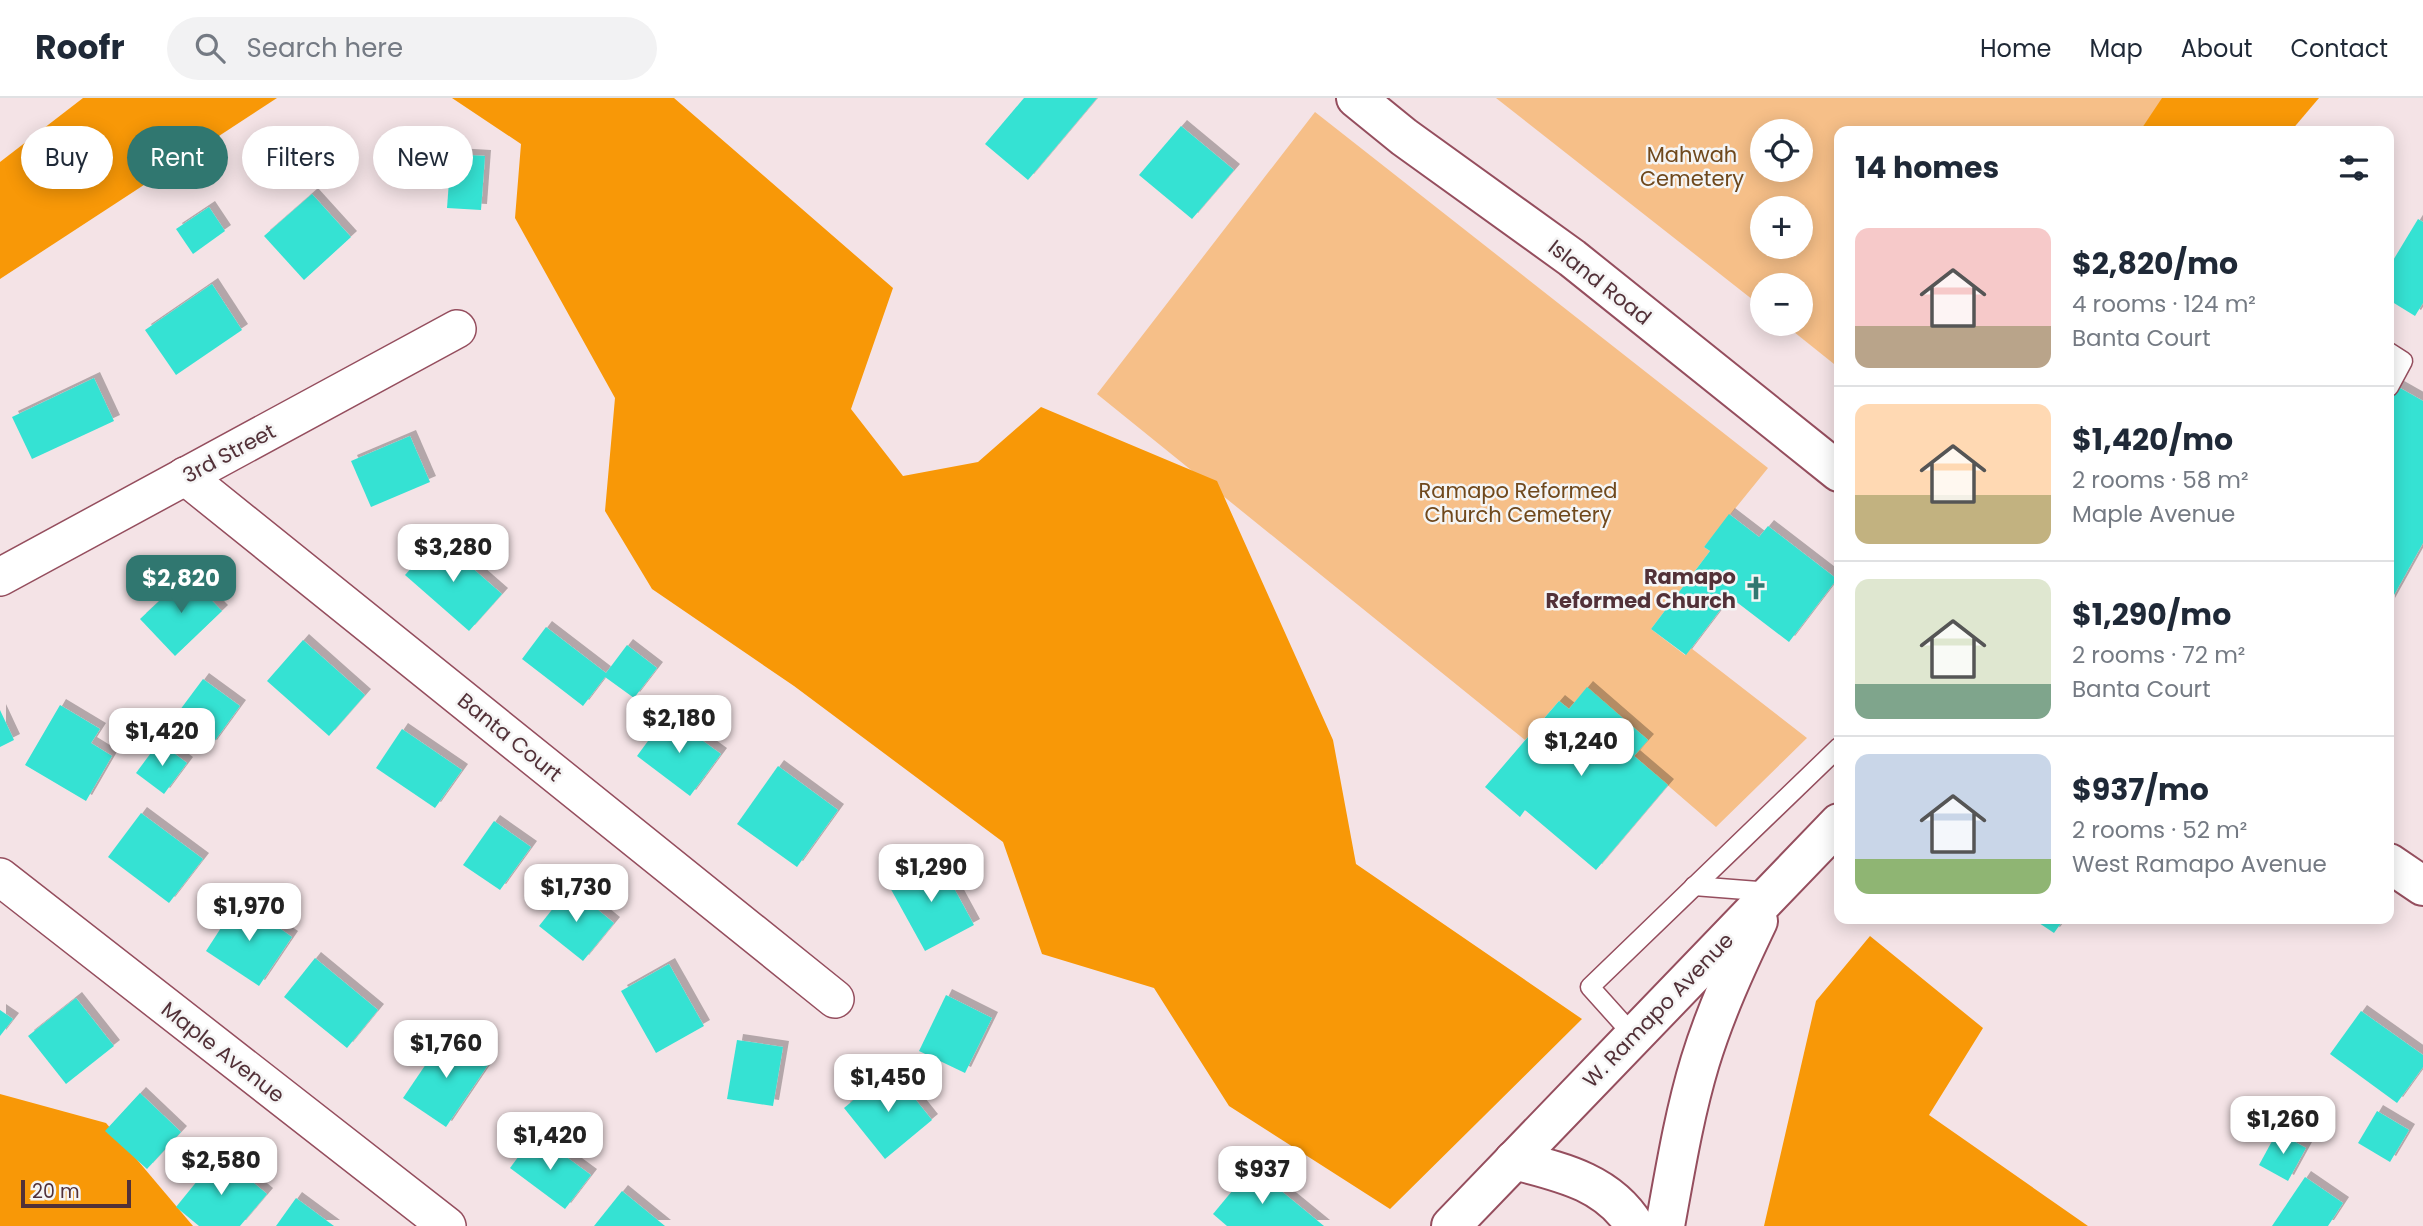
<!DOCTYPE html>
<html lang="en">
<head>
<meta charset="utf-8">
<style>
	:root { --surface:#fff; --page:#f2f2f3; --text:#1f2937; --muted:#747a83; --line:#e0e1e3; --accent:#307770 }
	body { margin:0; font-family:Poppins,sans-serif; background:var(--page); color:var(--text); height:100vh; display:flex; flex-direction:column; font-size:26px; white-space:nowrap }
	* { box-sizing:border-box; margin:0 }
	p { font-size:23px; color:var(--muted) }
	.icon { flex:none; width:38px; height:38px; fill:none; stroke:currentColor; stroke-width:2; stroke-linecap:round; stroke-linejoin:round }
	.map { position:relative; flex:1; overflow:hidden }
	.sheet { position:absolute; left:1834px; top:28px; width:560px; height:798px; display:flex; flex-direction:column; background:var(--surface); border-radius:14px; box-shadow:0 4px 18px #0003 }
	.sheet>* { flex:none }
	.banner { position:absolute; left:21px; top:28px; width:665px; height:63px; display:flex; gap:14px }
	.tools { position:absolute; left:1750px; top:21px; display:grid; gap:14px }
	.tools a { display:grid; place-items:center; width:63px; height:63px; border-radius:50%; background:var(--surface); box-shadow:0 4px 18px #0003; font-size:35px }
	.scale { position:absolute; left:21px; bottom:18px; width:110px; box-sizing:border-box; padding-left:7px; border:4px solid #523138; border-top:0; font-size:19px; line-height:24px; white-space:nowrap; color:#523138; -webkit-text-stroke:5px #f5f5f5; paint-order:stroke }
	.price { position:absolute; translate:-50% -60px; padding:0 16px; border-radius:14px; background:#fff; color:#222; font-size:23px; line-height:46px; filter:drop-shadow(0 2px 4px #0008) }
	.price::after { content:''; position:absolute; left:50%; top:42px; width:21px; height:16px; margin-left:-10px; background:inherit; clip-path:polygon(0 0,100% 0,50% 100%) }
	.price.selected { background:var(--accent); color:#fff }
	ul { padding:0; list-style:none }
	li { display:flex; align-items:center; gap:21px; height:175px; padding:0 21px }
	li+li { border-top:2px solid var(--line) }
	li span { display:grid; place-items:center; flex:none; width:196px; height:140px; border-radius:14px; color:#555 }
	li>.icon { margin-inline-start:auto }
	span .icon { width:84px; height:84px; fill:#fffc; stroke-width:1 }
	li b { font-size:30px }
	h2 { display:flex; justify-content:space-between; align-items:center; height:84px; padding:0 21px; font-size:30px }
	.chip { padding:0 24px; border-radius:32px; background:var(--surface); box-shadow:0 4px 18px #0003; font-size:24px; line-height:63px }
	.chip.selected { background:var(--accent); color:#fff }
	header { display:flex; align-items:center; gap:42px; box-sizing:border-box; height:98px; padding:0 35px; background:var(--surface); border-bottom:2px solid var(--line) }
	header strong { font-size:33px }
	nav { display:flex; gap:38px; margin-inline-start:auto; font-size:24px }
	.search { width:490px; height:63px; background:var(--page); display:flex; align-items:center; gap:18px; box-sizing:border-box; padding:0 24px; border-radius:38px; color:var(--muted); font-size:26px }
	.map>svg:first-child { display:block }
	.green { fill:#f6bf88; fill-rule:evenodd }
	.forest { fill:#f89807 }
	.building { fill:#36e2d3; filter:url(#shadow) }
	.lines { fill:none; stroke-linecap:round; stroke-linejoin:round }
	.service-casing { stroke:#954e5e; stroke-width:21 }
	.minor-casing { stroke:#954e5e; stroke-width:40 }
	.tertiary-casing { stroke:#954e5e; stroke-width:42 }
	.secondary-casing { stroke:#954e5e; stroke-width:42 }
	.service { stroke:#fff; stroke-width:18 }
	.minor { stroke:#fff; stroke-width:37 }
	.tertiary { stroke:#fff; stroke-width:38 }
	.secondary { stroke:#fff; stroke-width:38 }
	.labels { text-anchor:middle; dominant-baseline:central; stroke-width:5; stroke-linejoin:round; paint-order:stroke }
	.park-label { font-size:21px; fill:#6f481c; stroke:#f5f5f5 }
	.street-label { font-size:21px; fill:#523138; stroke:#f5f5f5 }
	.poi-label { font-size:21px; font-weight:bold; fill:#523138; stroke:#f5f5f5; text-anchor:end }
</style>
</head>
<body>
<header>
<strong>Roofr</strong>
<div class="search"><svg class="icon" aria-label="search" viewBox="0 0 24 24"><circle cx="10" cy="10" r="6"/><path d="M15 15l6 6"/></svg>Search here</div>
<nav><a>Home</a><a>Map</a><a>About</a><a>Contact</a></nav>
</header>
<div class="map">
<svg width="2423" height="1128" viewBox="0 0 2423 1128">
	<defs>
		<filter id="shadow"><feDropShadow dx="6" dy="-6" stdDeviation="0" flood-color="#0004"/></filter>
	</defs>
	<rect width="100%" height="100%" fill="#f4e3e6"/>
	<!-- green -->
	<g class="green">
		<path d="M1496,0H2304L2280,33H1839V270L1784,226H1801V187H1762V209ZM1762,33H1801V72H1762ZM1762,110H1801V149H1762Z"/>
		<polygon points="1315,14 1768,370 1704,449 1710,453 1651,531 1685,557 1691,550 1807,640 1716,729 1634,658 1648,642 1587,590 1569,611 1559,603 1525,642 1097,296"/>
	</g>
	<!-- forest -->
	<g class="forest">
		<polygon points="83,0 277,0 0,181 0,64"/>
		<polygon points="452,0 674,0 893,190 851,311 903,378 978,364 1041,309 1217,383 1333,642 1356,766 1582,921 1390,1111 1229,1008 1154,890 1042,856 1003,744 794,588 652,491 605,413 615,300 515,120 521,46"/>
		<polygon points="2162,0 2319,0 2291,33 2140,33"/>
		<polygon points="1870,838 1983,930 1929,1017 2088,1128 1764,1128 1816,903"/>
		<polygon points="0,996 106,1025 193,1128 0,1128"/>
	</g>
	<!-- building -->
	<g class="building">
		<polygon points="1024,0 1097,0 1028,82 985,46"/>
		<polygon points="1181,28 1234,72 1192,121 1139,77"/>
		<polygon points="451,56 485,58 481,112 447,110"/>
		<polygon points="312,96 351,139 304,182 264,138"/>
		<polygon points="209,109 225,133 193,156 176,131"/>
		<polygon points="2418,121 2423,124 2423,205 2415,218 2389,202 2389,169"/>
		<polygon points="212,186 242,232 176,277 145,232"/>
		<polygon points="94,280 114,323 32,361 12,319"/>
		<polygon points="2393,286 2423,303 2423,445 2389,506 2389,293"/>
		<polygon points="410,338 430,384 371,409 351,363"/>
		<polygon points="1729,416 1759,439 1768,428 1837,481 1789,544 1730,499 1686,557 1651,531 1710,453 1704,449"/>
		<polygon points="438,440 502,496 469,533 405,477"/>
		<polygon points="187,477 222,513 175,558 140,521"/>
		<polygon points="546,529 606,575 627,547 657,570 634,600 605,579 583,608 522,561"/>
		<polygon points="303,542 365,597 329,638 267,583"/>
		<polygon points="203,581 240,608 211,648 174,620"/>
		<polygon points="1587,589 1648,642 1634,658 1668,687 1596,772 1525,712 1520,719 1485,689 1559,603 1569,611"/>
		<polygon points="60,607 100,631 91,645 112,658 86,703 25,667"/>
		<polygon points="0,612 14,642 0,649"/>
		<polygon points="667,617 721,656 690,698 637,658"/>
		<polygon points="402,631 462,672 435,710 376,670"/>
		<polygon points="159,644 187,665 164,696 136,675"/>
		<polygon points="778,668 838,712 797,769 737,726"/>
		<polygon points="141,715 203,761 169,805 108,759"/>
		<polygon points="494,723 531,749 500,792 463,767"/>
		<polygon points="937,759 974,827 925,853 888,786"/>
		<polygon points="570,789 614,825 583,863 539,828"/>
		<polygon points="239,802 292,839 259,888 206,853"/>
		<polygon points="2033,821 2064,821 2054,835"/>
		<polygon points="315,860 378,912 347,950 284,899"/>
		<polygon points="669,866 704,928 656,955 621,893"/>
		<polygon points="946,897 992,920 965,975 919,953"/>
		<polygon points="76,900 114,948 66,986 28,938"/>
		<polygon points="0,912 13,921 0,938"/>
		<polygon points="2361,913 2423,957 2423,969 2397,1005 2330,956"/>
		<polygon points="447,935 490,964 446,1029 403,1000"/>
		<polygon points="737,942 783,949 773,1008 727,1001"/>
		<polygon points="891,971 932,1022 885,1061 844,1010"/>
		<polygon points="140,995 181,1034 147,1071 105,1033"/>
		<polygon points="2377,1013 2409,1032 2390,1064 2358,1045"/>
		<polygon points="2277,1034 2306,1050 2288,1083 2259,1067"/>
		<polygon points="535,1036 591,1077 565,1111 510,1070"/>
		<polygon points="219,1056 267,1096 240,1128 199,1128 176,1109"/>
		<polygon points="1252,1069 1324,1128 1227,1128 1213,1116"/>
		<polygon points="2305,1079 2343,1105 2328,1128 2272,1128"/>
		<polygon points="622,1093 665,1128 594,1128"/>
		<polygon points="296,1100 334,1128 276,1128"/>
	</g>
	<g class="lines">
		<!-- service casing -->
		<g class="service-casing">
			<g id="service">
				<polyline points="2389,254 2403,263 2389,289"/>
				<polyline points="1694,788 1771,794"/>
				<polyline points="1634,938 1590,889 1839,649"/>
			</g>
		</g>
		<!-- minor casing -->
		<g class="minor-casing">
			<g id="minor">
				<polyline points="185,378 835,901"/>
				<polyline points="0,479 457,231"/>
				<polyline points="0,779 447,1128"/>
			</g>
		</g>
		<!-- tertiary casing -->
		<g class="tertiary-casing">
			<g id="tertiary">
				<path d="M1514,1062C1561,1074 1608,1084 1635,1128"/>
				<polyline points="1451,1128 1839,725"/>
				<path d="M1665,1128C1675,1073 1684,1017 1700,964C1715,915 1736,869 1758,823"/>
			</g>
		</g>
		<!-- secondary casing -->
		<g class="secondary-casing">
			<g id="secondary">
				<polyline points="1356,0 1404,39 1572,160 1839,374"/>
				<polyline points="2389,765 2423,788"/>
			</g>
		</g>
		<!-- service -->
		<use href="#service" class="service"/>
		<!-- minor -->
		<use href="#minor" class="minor"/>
		<!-- tertiary -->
		<use href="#tertiary" class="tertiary"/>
		<!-- secondary -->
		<use href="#secondary" class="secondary"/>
	</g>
	<!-- icons -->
	<defs>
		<g id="church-bare" transform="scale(1.89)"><path d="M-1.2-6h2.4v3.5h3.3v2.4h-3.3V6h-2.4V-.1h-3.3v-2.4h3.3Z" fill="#307770" stroke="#f5f5f5" stroke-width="2.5" paint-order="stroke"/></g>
	</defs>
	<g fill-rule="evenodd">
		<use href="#church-bare" x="1756" y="490"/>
	</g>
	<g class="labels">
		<!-- park labels -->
		<g class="park-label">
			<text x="1692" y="56">Mahwah<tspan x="1692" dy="24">Cemetery</tspan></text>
			<text x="1518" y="392">Ramapo Reformed<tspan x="1518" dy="24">Church Cemetery</tspan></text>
		</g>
		<!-- street labels -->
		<g class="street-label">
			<text transform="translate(1600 184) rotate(38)">Island Road</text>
			<text transform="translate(229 355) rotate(-28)">3rd Street</text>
			<text transform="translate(510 639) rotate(39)">Banta Court</text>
			<text transform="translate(1658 912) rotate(-46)">W. Ramapo Avenue</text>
			<text transform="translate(223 954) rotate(38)">Maple Avenue</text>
		</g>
		<!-- poi labels -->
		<g class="poi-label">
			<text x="1736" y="478">Ramapo<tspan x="1736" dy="24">Reformed Church</tspan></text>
		</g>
	</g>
</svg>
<div class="tools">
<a><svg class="icon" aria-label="locate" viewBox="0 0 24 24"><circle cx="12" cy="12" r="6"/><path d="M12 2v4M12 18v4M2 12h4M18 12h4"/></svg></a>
<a>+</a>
<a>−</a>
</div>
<div class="scale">20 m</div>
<b class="price" style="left:453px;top:486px">$3,280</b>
<b class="price selected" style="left:181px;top:517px">$2,820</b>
<b class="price" style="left:679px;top:657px">$2,180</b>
<b class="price" style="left:162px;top:670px">$1,420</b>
<b class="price" style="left:1581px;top:680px">$1,240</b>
<b class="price" style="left:931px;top:806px">$1,290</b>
<b class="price" style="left:576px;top:826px">$1,730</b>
<b class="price" style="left:249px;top:845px">$1,970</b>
<b class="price" style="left:446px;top:982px">$1,760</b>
<b class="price" style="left:888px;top:1016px">$1,450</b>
<b class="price" style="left:2283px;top:1058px">$1,260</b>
<b class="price" style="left:550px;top:1074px">$1,420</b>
<b class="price" style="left:221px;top:1099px">$2,580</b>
<b class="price" style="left:1262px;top:1108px">$937</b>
<div class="banner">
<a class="chip">Buy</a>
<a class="chip selected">Rent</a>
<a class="chip">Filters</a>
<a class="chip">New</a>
</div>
<section class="sheet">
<h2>14 homes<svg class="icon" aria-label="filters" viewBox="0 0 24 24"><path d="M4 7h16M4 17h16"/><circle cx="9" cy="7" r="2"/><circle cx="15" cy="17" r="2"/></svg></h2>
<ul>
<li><span style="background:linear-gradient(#f6c9c9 70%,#b9a48a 0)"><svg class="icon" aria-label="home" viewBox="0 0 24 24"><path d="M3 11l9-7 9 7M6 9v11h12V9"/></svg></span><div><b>$2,820/mo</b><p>4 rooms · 124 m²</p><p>Banta Court</p></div></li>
<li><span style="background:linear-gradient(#ffd9b3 65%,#c2b280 0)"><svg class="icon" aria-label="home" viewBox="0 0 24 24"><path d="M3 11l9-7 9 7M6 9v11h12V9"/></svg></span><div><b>$1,420/mo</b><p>2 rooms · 58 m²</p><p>Maple Avenue</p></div></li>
<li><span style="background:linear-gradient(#dfe7d0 75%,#7fa58c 0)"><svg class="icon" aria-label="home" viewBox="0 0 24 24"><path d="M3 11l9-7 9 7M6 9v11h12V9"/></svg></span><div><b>$1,290/mo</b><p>2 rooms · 72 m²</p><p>Banta Court</p></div></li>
<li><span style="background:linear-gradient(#c9d6e8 75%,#8fb573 0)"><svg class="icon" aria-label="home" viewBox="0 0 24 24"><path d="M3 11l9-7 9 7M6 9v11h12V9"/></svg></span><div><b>$937/mo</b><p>2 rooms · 52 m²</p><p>West Ramapo Avenue</p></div></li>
</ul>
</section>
</div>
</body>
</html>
